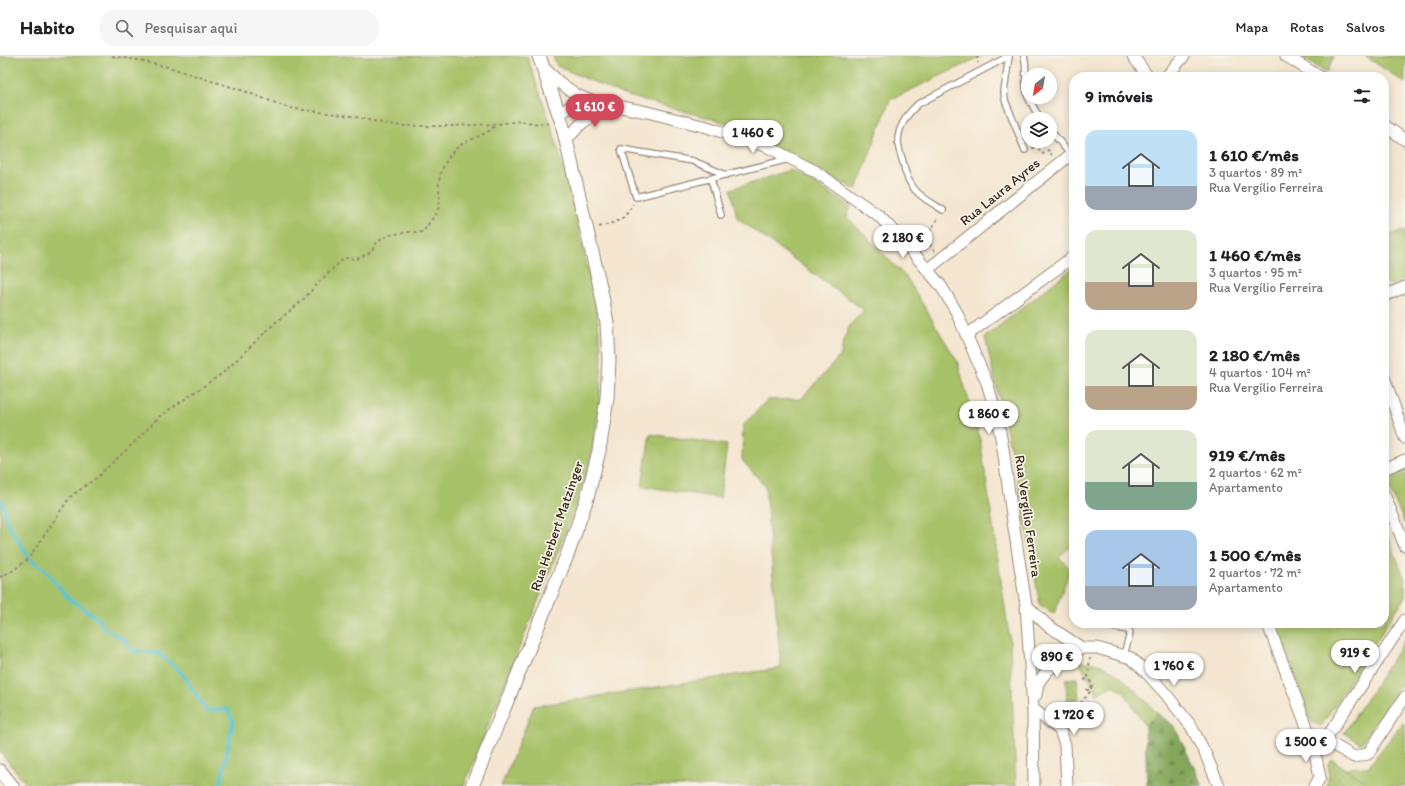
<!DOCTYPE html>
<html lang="pt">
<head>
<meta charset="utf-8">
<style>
	:root { --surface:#fff; --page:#f6f6f6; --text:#202124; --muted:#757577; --line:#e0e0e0; --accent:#d1495b }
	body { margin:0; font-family:Itim,sans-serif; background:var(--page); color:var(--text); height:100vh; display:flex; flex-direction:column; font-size:15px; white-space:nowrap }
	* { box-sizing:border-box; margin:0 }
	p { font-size:13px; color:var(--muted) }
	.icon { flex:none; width:22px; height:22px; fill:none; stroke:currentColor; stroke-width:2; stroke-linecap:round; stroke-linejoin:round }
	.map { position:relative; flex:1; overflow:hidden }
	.panel { position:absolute; left:1069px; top:16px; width:320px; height:556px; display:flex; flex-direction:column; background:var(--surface); border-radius:16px; box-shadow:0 2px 10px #0003 }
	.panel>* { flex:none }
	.needle { width:26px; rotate:211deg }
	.tools { position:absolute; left:1021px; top:12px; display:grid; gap:8px }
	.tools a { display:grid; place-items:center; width:36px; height:36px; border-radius:50%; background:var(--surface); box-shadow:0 2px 10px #0003; font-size:20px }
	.price { position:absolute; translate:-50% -34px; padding:0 9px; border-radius:14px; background:#fff; color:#222; font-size:13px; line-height:26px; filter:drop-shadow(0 1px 2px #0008) }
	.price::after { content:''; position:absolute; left:50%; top:24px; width:12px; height:9px; margin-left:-6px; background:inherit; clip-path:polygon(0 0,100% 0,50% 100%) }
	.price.selected { background:var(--accent); color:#fff }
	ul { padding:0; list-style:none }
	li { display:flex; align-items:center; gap:12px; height:100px; padding:0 16px }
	li span { display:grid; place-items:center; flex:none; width:112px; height:80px; border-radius:12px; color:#555 }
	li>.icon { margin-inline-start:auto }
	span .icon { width:48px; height:48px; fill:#fffc; stroke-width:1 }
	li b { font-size:17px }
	h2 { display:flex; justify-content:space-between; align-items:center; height:48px; padding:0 16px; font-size:17px }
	header { display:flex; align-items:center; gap:24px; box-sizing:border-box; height:56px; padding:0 20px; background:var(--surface); border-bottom:1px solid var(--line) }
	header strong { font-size:19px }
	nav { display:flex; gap:22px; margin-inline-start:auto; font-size:14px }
	.search { width:280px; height:36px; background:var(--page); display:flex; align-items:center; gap:10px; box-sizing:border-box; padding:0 14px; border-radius:16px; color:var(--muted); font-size:15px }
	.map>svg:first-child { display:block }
	.grass { fill:#a7c168; stroke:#717643 }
	.forest { fill:url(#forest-firs); stroke:#60683d }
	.park { fill:url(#park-dots); stroke:#717643 }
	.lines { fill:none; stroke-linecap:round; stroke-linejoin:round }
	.stream { stroke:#5cc6d6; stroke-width:3.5 }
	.service-casing { stroke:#988877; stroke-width:8 }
	.minor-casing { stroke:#988877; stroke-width:13 }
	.tertiary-casing { stroke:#988877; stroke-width:15 }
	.path { stroke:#988877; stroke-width:2; stroke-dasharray:3 3; stroke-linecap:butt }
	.service { stroke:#fff; stroke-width:5.5 }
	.minor { stroke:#fff; stroke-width:11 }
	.tertiary { stroke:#fff; stroke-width:13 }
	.labels { text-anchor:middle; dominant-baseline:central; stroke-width:3.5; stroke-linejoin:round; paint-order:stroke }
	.street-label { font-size:14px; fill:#3b2a1e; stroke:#f7f3e8 }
</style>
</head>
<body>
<header>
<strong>Habito</strong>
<div class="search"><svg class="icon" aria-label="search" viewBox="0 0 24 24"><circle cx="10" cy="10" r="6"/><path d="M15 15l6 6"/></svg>Pesquisar aqui</div>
<nav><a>Mapa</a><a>Rotas</a><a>Salvos</a></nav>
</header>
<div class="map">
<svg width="1405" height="730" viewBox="0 0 1405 730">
	<defs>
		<pattern id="forest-firs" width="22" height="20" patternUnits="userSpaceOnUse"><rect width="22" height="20" fill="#85a75c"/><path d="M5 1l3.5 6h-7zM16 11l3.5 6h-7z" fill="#6e884b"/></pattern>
		<pattern id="park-dots" width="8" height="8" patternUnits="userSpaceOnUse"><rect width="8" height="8" fill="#a7c168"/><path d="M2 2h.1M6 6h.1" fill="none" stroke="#899d55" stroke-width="1.8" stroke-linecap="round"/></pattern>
	</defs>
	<rect width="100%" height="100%" fill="#f7f3e8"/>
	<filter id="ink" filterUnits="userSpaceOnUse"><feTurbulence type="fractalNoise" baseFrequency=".025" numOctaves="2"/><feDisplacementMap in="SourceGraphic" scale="8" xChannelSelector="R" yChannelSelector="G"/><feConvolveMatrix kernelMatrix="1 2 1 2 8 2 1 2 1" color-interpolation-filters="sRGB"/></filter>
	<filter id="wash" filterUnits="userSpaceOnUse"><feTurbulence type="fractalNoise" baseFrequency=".012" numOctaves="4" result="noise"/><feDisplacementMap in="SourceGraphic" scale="16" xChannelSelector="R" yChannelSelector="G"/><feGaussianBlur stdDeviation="0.9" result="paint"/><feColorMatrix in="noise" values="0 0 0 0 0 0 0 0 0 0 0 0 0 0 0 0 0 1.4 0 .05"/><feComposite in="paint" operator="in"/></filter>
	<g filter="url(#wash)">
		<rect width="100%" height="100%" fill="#f4e6d0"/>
		<!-- grass -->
		<g class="grass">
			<polygon points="0,0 527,0 553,75 572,145 596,248 602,299 599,354 589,409 570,465 464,730 28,730 0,696"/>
			<polygon points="553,0 982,0 890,44 856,134 731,68 624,39 557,10"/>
			<polygon points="1300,0 1334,0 1327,17"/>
			<polygon points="1365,0 1405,0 1405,27"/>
			<polygon points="791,114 851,150 847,161 907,222 957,305 980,382 1010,586 1016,730 501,730 534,650 781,612 765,430 742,404 743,370 767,344 801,343 841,299 843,285 850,269 864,254 737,162 731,133"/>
			<polygon points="1384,170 1389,179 1405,174 1405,223 1391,229 1384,225"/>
			<polygon points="1074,211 1074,326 1068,328 1071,384 1074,398 1074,487 1059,501 1072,514 1067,522 1054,558 1040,549 1017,421 985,281"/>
			<polygon points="650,378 727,389 720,442 642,430"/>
			<path d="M1405,412V468L1387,427C1388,417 1397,416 1405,412Z"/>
			<polygon points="1384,469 1405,524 1405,541 1321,670 1312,666 1276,567 1384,567"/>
			<polygon points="1405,584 1405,622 1361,688 1344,677"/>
			<path d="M1079,606C1084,606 1089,606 1094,607C1117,611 1142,642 1158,658L1145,670L1124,636L1113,629L1097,638Z"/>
			<polygon points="1402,668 1405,668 1405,730 1371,730 1345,712 1368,711"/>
		</g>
		<!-- forest -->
		<polygon class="forest" points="1158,658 1174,670 1203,730 1147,730 1145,670"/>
		<!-- park -->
		<g class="park">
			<polygon points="1077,622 1079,643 1067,644 1066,623"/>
			<polygon points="1332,703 1369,729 1369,730 1326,730 1329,719 1328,708"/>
		</g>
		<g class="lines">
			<!-- stream -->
			<polyline class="stream" points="0,442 4,452 6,464 29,502 45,514 69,543 99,563 102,571 124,583 129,592 140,596 158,597 181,616 207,655 228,653 233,666 220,730"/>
		</g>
	</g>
	<g filter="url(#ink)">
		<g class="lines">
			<!-- service casing -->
			<g class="service-casing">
				<g id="service">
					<polyline points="1009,0 1004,36 1005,44 1025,94"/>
					<path d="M1024,0C1028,13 1023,27 1028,40"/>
					<polyline points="1028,41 1035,54 1041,63"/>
					<polyline points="1050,74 1074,103"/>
					<polyline points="726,119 693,105 621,93 636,141 789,103"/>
					<polyline points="711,123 721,159"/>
					<path d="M943,154C935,149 924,143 917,136C909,128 905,118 903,106C901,100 898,92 898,85C898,71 908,57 918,48L1009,0"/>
					<polyline points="1090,567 1129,574"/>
					<polyline points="1124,599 1130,577 1125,567"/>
				</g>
			</g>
			<!-- minor casing -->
			<g class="minor-casing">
				<g id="minor">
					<polyline points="1133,0 1148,21"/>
					<polyline points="1286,0 1320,21"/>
					<polyline points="544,12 560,27 577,39 591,45 647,56 707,71 768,91 815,115 879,160 904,186 941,230 956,255 987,327 997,360 1003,393 1012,459 1026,549 1033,653 1034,730"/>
					<polyline points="1166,21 1184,0"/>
					<polyline points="559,58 573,49 591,45"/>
					<polyline points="1384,69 1405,84"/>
					<polyline points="566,84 581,68 597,57 617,52"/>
					<polyline points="927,214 1074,96"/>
					<polyline points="1384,240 1405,231"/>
					<polyline points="967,279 1074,200"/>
					<polyline points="1384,321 1405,382"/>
					<polyline points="1384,413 1405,404"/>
					<polyline points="1384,438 1405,490"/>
					<polyline points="1026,549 1047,569 1082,592"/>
					<polyline points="1265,567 1269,571 1313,687 1320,721 1315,730"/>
					<polyline points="1036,639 1038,627 1047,615 1062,603 1082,592 1097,592 1131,602 1145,615 1165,637 1191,670 1205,697 1219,730"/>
					<polyline points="1033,653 1060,674 1065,689 1067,730"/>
					<polyline points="1325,684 1354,701 1368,698 1405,641"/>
					<polyline points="1313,687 1325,684 1405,564"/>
				</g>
			</g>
			<!-- tertiary casing -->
			<g class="tertiary-casing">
				<g id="tertiary">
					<polyline points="0,715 12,730"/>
					<polyline points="472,730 568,497 587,442 599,395 607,342 609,304 607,267 601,235 562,67 539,0"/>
				</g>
			</g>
			<!-- path -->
			<g class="path">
				<polyline points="112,0 137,4 168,11 244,35 289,52 351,60 386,68 404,70 451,70 496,68 522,65 538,68 551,67"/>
				<polyline points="977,0 978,7"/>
				<polyline points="1045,85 1047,87 1039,94 1043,98 1048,94 1052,99"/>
				<polyline points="1032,92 1036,92 1043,85"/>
				<path d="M599,171C616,166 624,165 633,148"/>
				<polyline points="935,195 925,183 938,162"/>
				<path d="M0,521L14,514L29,502L70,441L96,422L137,384L160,360L223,317L276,266L302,245L320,225L344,202L357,203L371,196L377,186L389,179L409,176H423C427,169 435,161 438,153C442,144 438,135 439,126C440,116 445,106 451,98C464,81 485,83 496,68"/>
				<polyline points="1084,624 1089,622"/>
				<polyline points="1086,634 1091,633"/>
				<polyline points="1062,662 1076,653 1089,637 1092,630 1088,620 1090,602"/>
			</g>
			<!-- service -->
			<use href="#service" class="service"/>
			<!-- minor -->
			<use href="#minor" class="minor"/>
			<!-- tertiary -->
			<use href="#tertiary" class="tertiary"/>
		</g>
	</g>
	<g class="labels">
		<!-- street labels -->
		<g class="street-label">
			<text transform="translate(1000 136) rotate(-39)">Rua Laura Ayres</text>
			<text transform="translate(1028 460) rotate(82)">Rua Vergílio Ferreira</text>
			<text transform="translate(557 470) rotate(-71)">Rua Herbert Matzinger</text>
		</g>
	</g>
</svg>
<div class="tools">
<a><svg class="needle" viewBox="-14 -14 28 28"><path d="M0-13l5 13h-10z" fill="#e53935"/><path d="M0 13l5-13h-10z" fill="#757577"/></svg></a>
<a><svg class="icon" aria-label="layers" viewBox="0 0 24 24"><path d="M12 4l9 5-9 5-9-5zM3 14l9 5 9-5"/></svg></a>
</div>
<b class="price selected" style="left:595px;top:72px">1 610 €</b>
<b class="price" style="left:753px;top:98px">1 460 €</b>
<b class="price" style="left:903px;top:203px">2 180 €</b>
<b class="price" style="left:989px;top:379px">1 860 €</b>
<b class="price" style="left:1355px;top:618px">919 €</b>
<b class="price" style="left:1057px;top:622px">890 €</b>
<b class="price" style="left:1174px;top:631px">1 760 €</b>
<b class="price" style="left:1074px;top:680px">1 720 €</b>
<b class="price" style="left:1306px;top:707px">1 500 €</b>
<section class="panel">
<h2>9 imóveis<svg class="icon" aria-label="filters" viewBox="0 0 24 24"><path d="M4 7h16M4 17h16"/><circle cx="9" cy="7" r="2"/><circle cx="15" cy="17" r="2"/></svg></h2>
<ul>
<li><span style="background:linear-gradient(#bfe0f5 70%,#9aa5b1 0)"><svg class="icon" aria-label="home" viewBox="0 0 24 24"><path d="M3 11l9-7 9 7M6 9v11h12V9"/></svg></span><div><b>1 610 €/mês</b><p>3 quartos · 89 m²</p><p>Rua Vergílio Ferreira</p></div></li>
<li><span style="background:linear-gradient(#dfe7d0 65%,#b9a48a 0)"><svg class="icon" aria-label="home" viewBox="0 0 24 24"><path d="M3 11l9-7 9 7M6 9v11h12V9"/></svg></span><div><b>1 460 €/mês</b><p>3 quartos · 95 m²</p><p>Rua Vergílio Ferreira</p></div></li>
<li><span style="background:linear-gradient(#dfe7d0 70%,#b9a48a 0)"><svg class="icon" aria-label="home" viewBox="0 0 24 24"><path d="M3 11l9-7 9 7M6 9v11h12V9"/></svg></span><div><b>2 180 €/mês</b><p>4 quartos · 104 m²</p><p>Rua Vergílio Ferreira</p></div></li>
<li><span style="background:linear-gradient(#dfe7d0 65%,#7fa58c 0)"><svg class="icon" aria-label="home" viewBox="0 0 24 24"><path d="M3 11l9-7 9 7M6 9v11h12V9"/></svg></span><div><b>919 €/mês</b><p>2 quartos · 62 m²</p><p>Apartamento</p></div></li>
<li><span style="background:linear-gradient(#a9c7e8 70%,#9aa5b1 0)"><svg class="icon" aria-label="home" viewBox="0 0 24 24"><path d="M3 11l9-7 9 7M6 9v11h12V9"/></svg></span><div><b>1 500 €/mês</b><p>2 quartos · 72 m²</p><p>Apartamento</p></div></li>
</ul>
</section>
</div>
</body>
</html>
